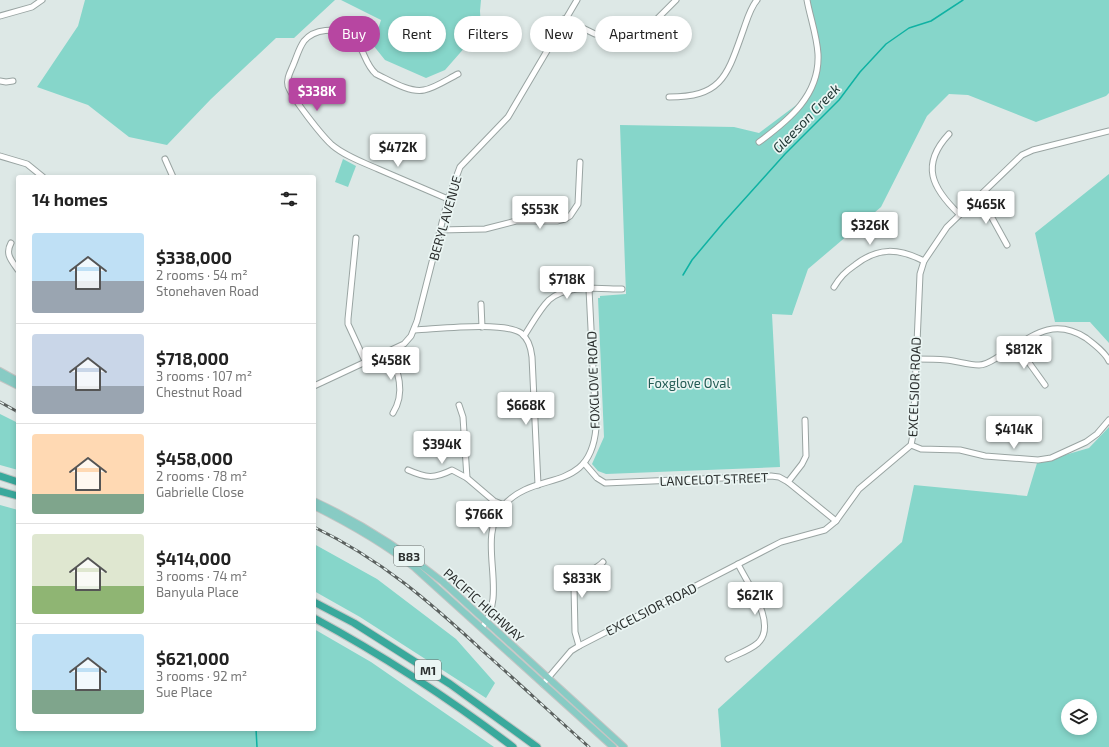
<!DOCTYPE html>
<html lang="en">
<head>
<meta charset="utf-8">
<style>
	:root { --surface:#fff; --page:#f2f2f2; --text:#222; --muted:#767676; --line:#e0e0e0; --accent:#b746a1 }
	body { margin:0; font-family:"Exo 2",sans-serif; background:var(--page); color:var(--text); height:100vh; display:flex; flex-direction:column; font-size:15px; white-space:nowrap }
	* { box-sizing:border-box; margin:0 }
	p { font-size:13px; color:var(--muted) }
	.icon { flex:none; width:22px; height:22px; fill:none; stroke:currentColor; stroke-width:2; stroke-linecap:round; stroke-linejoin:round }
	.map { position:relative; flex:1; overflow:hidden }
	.drawer { position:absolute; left:16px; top:175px; width:300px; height:556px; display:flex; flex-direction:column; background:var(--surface); border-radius:4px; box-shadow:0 2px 6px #0003 }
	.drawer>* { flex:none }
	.banner { position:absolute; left:328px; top:16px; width:380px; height:36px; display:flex; gap:8px }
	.tools { position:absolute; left:1061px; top:699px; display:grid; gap:8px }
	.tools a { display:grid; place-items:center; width:36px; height:36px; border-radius:50%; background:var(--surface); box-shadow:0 2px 6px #0003; font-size:20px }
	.price { position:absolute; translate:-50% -34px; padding:0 9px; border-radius:4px; background:#fff; color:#222; font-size:13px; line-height:26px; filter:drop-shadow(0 1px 2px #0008) }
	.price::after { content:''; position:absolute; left:50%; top:24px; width:12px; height:9px; margin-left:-6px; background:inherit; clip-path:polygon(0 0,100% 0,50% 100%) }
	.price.on { background:var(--accent); color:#fff }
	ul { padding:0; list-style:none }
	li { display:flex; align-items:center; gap:12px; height:100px; padding:0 16px }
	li+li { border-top:1px solid var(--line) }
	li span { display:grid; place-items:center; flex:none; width:112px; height:80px; border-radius:4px; color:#555 }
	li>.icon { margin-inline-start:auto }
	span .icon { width:48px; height:48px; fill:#fffc; stroke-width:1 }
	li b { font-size:17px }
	h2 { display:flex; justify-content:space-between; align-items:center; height:48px; padding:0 16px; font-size:17px }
	.pill { padding:0 14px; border-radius:18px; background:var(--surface); box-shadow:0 2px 6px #0003; font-size:14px; line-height:36px }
	.pill.on { background:var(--accent); color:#fff }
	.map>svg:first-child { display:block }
	.green { fill:#86d6ca; fill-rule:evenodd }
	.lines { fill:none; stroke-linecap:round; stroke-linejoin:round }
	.stream { stroke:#0fb2a3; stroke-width:1.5 }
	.minor-casing { stroke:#99a4a2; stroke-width:7 }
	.major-casing { stroke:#c4c5c4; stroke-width:8 }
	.highway-casing { stroke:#c4c5c4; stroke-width:9 }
	.minor { stroke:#fff; stroke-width:5 }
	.major { stroke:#88cbc4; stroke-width:6 }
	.highway { stroke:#39a99c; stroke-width:7 }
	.rail-casing { stroke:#5b615f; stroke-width:3 }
	.rail { stroke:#eaf5f3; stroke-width:1.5; stroke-dasharray:4.5; stroke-linecap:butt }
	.labels { text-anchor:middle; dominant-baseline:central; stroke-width:3.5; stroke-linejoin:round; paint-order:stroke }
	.shield { fill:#eaf5f3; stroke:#646a69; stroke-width:1 }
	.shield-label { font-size:12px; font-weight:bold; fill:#2b2f2e }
	.street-label { font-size:13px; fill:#2b2f2e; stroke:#eaf5f3 }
	.park-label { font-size:13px; fill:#235b54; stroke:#eaf5f3 }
	.water-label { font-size:14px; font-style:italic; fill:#1d3431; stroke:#eaf5f3 }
</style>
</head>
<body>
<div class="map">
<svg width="1109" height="747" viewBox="0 0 1109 747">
	<rect width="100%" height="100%" fill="#dde8e6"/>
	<!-- green -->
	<g class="green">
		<polygon points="85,0 335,0 294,38 276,38 211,99 167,145 129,137 88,105 37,87 78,26"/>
		<polygon points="341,0 481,0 480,11 481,29 445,70 426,78 385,60 373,45 381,20"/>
		<polygon points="807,0 1109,0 1109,93 1106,96 1036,122 968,95 949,94 927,116 881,207 808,269 792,315 772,314 780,467 606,474 598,471 592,464 604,437 598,298 600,298 600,296 626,294 620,125 734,127 759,133 799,103 811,84 818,56"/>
		<polygon points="343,159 356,166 348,187 335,182"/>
		<polygon points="1109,174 1109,343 1090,322 1055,322 1035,233"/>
		<polygon points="0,414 18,423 18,470 0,465"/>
		<path d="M1109,427V747H721L718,709L902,542L914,485L1027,496L1037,463L1089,448ZM1068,706H1090V728H1068Z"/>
		<polygon points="0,505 18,510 18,729 314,729 314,629 371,662 494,747 0,747"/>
		<polygon points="314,544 377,579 456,639 495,683 486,698 360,617 314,591"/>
	</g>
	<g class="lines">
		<!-- stream -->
		<g class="stream">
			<polyline points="683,275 692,260 723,223 785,154 839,100 860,72 886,44 909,28 931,21 963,0"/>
			<polyline points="256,729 257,747"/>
		</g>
		<!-- minor casing -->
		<g class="minor-casing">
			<g id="minor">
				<polyline points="0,16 32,7 42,0"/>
				<polyline points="564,19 595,34 617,35 634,30 656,20 676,0"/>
				<polyline points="0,81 6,82 13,81"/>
				<path d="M669,97C722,97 727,76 743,31C747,20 750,8 757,0"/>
				<path d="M949,134C920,165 932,188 959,214"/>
				<path d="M759,142C789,120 820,95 818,54C817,36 810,17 807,0"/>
				<polyline points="0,156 27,164 43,177"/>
				<polyline points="165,159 173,177"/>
				<polyline points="977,197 991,216 1007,245"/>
				<path d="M448,199C425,189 401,179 378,169C362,162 345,156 332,145C322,136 292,98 288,86C286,78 291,71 294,63C297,56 299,48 304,41C315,28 335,28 349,35C364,43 363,63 376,74C389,80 409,93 424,90C435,88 448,79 458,74"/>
				<polyline points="440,230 485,229 516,221 557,221 565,219 570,216 578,204 580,162"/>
				<polyline points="356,238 348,319 348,324 365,361"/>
				<path d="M11,243C5,254 11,260 18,270"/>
				<path d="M834,287C840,277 845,272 855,265C878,247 898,248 924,261"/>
				<polyline points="481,304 482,327"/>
				<path d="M415,330C438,329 503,321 521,333C529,339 531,348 532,357L538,485"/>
				<path d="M524,336C532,324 539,310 549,300C567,284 600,289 622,289"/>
				<polyline points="1017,346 1045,385"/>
				<path d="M389,351C398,371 406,392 393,413"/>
				<path d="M915,359C925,359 936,359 946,360C957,361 968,365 979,365C986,365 993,360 998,357C1028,340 1050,315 1086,338C1094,344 1105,352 1109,361"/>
				<polyline points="314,386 404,344 411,336 417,321 448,199 460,167 508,117 577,0"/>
				<polyline points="459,405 463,417 467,478 494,501 504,505"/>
				<polyline points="911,445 921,449 960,450 985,456 1038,460 1051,458 1086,442 1097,434 1109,420"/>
				<polyline points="584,463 597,478 605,483 771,476 779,477 788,482 836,521"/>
				<path d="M408,470C426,478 434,479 452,470L467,478"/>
				<polyline points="788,482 802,464 806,456 805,420"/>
				<path d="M482,628C510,592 474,539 504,505C536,469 590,495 596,428L589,289"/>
				<path d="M579,646L575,632L574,586C579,573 595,571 603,562"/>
				<path d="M728,659C738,654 750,650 758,643C778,624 747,583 738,564"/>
				<polyline points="543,684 571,651 579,646 781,542 825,530 836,521 859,489 911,445 913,435 920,274 924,261 947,227 1022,155 1033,150 1109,131"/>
			</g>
		</g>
		<!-- major casing -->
		<g class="major-casing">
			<g id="major">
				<polyline points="0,371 18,381"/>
				<polyline points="0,377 18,386"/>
				<path d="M314,501C361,523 403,550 443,582L624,747"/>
				<path d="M314,506C350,524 384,543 415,568L613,747"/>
			</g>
		</g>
		<!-- highway casing -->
		<g class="highway-casing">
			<g id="highway">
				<polyline points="0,476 18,482"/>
				<polyline points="0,491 18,496"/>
				<polyline points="314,602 354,623 450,684 537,747"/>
				<path d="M314,618C384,656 450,699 513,747"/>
			</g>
		</g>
		<!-- minor -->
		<use href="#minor" class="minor"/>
		<!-- major -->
		<use href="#major" class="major"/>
		<!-- highway -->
		<use href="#highway" class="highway"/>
		<!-- rail casing -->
		<g class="rail-casing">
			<g id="rail">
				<polyline points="0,402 18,412"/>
				<path d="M314,527C382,560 430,602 485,653C520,684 554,716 589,747"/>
			</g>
		</g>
		<!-- rail -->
		<use href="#rail" class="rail"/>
	</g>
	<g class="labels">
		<!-- shield labels -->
		<g class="shield">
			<rect x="394" y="546" width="30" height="20" rx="3"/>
			<rect x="415" y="660" width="26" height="20" rx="3"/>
		</g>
		<g class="shield-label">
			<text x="409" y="556">B83</text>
			<text x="428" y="670">M1</text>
		</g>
		<!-- street labels -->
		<g class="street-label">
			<text transform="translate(445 218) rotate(-74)">BERYL AVENUE</text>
			<text transform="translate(593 380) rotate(-92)">FOXGLOVE ROAD</text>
			<text transform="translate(914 387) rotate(-88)">EXCELSIOR ROAD</text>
			<text transform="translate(714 479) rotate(-2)">LANCELOT STREET</text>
			<text transform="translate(484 605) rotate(42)">PACIFIC HIGHWAY</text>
			<text transform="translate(651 609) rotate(-27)">EXCELSIOR ROAD</text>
		</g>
		<!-- park labels -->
		<g class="park-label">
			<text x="689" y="383">Foxglove Oval</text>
		</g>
		<!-- water labels -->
		<g class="water-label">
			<text transform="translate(806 118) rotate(-46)">Gleeson Creek</text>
		</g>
	</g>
</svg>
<div class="tools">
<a><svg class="icon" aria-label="layers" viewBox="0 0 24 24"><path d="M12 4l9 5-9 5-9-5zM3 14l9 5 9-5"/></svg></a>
</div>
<b class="price on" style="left:317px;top:112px">$338K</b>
<b class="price" style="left:398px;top:168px">$472K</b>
<b class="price" style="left:986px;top:225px">$465K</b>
<b class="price" style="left:540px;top:230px">$553K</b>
<b class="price" style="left:870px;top:246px">$326K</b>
<b class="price" style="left:567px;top:300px">$718K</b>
<b class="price" style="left:1024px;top:370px">$812K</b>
<b class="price" style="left:391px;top:381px">$458K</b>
<b class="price" style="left:526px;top:426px">$668K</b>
<b class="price" style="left:1014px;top:450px">$414K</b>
<b class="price" style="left:442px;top:465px">$394K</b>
<b class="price" style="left:484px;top:535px">$766K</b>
<b class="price" style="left:582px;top:599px">$833K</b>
<b class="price" style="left:755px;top:616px">$621K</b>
<div class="banner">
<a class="pill on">Buy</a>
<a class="pill">Rent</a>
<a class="pill">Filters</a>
<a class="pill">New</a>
<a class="pill">Apartment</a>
</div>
<section class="drawer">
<h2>14 homes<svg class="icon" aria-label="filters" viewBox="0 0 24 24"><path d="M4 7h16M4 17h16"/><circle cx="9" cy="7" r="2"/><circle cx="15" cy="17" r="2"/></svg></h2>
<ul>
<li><span style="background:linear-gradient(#bfe0f5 60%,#9aa5b1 0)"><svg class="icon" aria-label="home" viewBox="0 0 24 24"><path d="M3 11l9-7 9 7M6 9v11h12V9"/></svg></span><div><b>$338,000</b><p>2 rooms · 54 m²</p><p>Stonehaven Road</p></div></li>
<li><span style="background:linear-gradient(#c9d6e8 65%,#9aa5b1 0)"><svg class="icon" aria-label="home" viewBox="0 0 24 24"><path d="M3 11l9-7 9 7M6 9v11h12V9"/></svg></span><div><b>$718,000</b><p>3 rooms · 107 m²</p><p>Chestnut Road</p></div></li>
<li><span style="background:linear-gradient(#ffd9b3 75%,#7fa58c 0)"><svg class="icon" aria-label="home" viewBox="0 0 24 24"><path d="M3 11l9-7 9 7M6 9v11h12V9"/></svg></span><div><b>$458,000</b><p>2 rooms · 78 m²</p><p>Gabrielle Close</p></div></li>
<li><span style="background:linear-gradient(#dfe7d0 65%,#8fb573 0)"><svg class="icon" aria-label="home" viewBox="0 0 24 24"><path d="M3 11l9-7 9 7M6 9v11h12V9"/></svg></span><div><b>$414,000</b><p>3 rooms · 74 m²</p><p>Banyula Place</p></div></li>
<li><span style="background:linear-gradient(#bfe0f5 70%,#7fa58c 0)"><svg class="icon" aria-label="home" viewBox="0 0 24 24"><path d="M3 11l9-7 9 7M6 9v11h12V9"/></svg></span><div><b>$621,000</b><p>3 rooms · 92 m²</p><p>Sue Place</p></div></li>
</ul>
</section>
</div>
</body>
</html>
